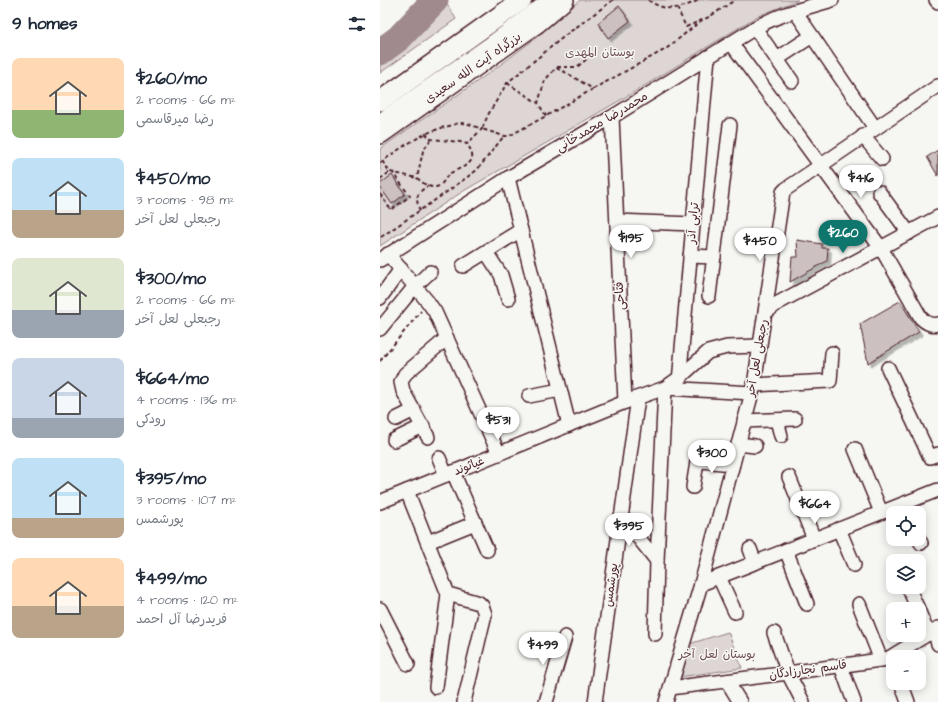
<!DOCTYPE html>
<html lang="en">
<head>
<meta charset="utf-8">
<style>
	:root { --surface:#fff; --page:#f6f6f7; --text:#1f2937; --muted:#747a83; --accent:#0f766e }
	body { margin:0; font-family:"Architects Daughter","Playpen Sans Arabic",sans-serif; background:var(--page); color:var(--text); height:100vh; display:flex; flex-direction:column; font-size:15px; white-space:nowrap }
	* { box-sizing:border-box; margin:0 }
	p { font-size:13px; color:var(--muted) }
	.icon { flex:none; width:22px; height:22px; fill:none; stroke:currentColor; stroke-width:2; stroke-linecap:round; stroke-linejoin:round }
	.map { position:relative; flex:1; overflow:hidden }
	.panel { display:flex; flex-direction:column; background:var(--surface); width:380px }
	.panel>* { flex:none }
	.fabs { position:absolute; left:506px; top:506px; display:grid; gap:8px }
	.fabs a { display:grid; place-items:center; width:40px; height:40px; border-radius:8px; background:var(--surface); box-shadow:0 2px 10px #0003; font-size:20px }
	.price { position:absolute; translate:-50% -34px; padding:0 9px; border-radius:14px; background:#fff; color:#222; font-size:13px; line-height:26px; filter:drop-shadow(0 1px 2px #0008) }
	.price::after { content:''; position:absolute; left:50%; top:24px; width:12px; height:9px; margin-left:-6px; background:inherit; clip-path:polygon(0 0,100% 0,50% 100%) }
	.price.selected { background:var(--accent); color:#fff }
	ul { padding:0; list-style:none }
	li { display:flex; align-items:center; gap:12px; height:100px; padding:0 12px }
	li span { display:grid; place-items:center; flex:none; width:112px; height:80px; border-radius:8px; color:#555 }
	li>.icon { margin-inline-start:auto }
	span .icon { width:48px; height:48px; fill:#fffc; stroke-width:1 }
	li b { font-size:17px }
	h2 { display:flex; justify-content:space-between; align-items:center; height:48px; padding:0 12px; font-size:17px }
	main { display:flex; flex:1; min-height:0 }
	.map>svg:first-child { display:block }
	.green { fill:#ddd6d5; stroke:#947a80 }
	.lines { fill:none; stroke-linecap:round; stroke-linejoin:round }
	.taxiway { stroke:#a08a8e; stroke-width:27 }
	.building { fill:#ccc1c0; stroke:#4a1f2b; filter:url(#shadow) }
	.minor-casing { stroke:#4a1f2b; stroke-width:16 }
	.highway-casing { stroke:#4a1f2b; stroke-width:22 }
	.path { stroke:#4a1f2b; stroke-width:2; stroke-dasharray:4 3; stroke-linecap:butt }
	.minor { stroke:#f6f6f2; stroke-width:13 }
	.highway { stroke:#f6f6f2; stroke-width:19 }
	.labels { text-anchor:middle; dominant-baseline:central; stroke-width:3; stroke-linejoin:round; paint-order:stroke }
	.park-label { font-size:12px; fill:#6f4d56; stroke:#f6f6f2 }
	.street-label { font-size:12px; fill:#4a1f2b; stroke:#f6f6f2 }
</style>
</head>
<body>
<main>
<section class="panel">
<h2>9 homes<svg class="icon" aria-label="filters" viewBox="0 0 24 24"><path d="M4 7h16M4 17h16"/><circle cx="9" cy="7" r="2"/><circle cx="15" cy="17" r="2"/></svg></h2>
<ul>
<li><span style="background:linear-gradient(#ffd9b3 65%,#8fb573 0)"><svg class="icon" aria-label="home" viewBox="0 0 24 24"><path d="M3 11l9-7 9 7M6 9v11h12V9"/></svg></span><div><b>$260/mo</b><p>2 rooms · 66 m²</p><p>رضا میرقاسمی</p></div></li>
<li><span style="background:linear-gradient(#bfe0f5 65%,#b9a48a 0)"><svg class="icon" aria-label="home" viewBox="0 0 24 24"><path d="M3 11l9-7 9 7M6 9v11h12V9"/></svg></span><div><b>$450/mo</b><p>3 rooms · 98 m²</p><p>رجبعلی لعل آخر</p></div></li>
<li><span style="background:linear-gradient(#dfe7d0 65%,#9aa5b1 0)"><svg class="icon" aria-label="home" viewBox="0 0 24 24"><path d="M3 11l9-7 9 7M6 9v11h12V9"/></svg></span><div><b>$300/mo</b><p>2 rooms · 66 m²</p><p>رجبعلی لعل آخر</p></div></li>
<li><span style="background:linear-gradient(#c9d6e8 75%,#9aa5b1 0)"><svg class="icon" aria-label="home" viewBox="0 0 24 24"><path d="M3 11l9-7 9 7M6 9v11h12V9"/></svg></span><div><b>$664/mo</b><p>4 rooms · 136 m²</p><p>رودکی</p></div></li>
<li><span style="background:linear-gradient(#bfe0f5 75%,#b9a48a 0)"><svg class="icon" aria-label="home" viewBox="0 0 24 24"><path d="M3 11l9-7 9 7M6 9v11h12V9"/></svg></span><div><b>$395/mo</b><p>3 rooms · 107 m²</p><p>پورشمس</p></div></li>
<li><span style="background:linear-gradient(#ffd9b3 60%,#b9a48a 0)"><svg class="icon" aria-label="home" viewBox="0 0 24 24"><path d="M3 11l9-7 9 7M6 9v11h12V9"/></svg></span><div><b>$499/mo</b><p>4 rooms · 120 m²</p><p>فریدرضا آل احمد</p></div></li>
</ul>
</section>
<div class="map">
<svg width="558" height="702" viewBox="0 0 558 702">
	<defs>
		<filter id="shadow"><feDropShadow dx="3.5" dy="3.5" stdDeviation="0" flood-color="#0004"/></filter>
	</defs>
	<rect width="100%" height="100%" fill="#f6f6f2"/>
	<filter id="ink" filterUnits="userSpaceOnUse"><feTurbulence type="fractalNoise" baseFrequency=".025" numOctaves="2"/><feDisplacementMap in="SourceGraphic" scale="8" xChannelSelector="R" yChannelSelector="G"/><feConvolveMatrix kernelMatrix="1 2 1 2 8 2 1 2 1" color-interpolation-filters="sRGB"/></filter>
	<g filter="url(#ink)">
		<!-- green -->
		<g class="green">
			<path d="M200,0H418L376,17L256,91L82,192L0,246V149C68,100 139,57 200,0Z"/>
			<polygon points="65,1 76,19 0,73 0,55 23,39"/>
			<polygon points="348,632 362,668 299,677 309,644"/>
		</g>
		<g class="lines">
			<!-- taxiway -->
			<polyline class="taxiway" points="0,52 19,38 55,0"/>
		</g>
		<!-- building -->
		<g class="building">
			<polygon points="239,6 250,21 228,38 218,23"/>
			<polygon points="558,150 558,176 547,157"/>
			<polygon points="12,175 25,194 12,204 0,187 0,184"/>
			<polygon points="417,240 442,244 442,248 448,248 447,261 410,282 412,257 418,257"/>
			<polygon points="520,301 539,332 488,363 480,324"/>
		</g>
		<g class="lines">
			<!-- minor casing -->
			<g class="minor-casing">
				<g id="minor">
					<polyline points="556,0 558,2"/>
					<polyline points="415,11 495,128"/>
					<polyline points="375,28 396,58 397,59 432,36"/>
					<path d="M351,43L501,248L541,318C546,323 551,326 558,324"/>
					<polyline points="396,58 412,81"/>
					<polyline points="232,117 245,402"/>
					<polyline points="0,120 112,42 168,0"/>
					<polyline points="483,136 502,159"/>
					<polyline points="128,178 189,425"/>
					<polyline points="499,192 529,233"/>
					<polyline points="237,221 313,224"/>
					<polyline points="106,252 121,275 128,299"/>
					<polyline points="8,254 48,302 55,312 119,454"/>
					<polyline points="310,256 334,257"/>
					<path d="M0,260L128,178L232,117L375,28C399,14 426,8 452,0"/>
					<polyline points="83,266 141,230"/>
					<polyline points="329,296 350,125"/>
					<polyline points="0,298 21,269"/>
					<polyline points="385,313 398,303 558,217"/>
					<polyline points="0,329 35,286 50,272"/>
					<polyline points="508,368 550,457 558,454"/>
					<polyline points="299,382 328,57"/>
					<polyline points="374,385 450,381 452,353"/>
					<polyline points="149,396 180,390"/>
					<polyline points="16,419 34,410"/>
					<polyline points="397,420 401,436"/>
					<polyline points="364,421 415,419"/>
					<polyline points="48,437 23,391 21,382 25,374 67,338"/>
					<polyline points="14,440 43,426"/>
					<polyline points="358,444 375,446"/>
					<polyline points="475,449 501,512"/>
					<polyline points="59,458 66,475"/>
					<polyline points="73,472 107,550"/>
					<polyline points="409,477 434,539"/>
					<polyline points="313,487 317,462 321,461 353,464"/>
					<polyline points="27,491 68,594 56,687"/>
					<polyline points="0,502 245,402 285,388 299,378 328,352 347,347 380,346"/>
					<polyline points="241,516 277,561"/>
					<polyline points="459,529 474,565"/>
					<polyline points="539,539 541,543"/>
					<polyline points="48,542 95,523"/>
					<polyline points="370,549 375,563"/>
					<polyline points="406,550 427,604"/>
					<polyline points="339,577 355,612"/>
					<polyline points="321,584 558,490"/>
					<polyline points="528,587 538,609"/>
					<polyline points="68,594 99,603 102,606 105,614 84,702"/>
					<polyline points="479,604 501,660"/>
					<polyline points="0,609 28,664"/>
					<polyline points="539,612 548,634"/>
					<polyline points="554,630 558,644"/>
					<polyline points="394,633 408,673 423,702"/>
					<polyline points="275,634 277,561 285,388 372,393"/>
					<polyline points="461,666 474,702"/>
					<polyline points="347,681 360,702"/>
					<polyline points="521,683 528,702"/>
					<polyline points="290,688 408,673 507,659 558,628"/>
					<polyline points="166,702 185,637"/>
					<polyline points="215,702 258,398"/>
					<polyline points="286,702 321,584 374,385 403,192 406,189 558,86"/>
				</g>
			</g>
			<!-- highway casing -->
			<g class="highway-casing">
				<g id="highway">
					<polyline points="0,101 142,0"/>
					<polyline points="0,134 157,23 184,0"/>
				</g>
			</g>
			<!-- path -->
			<g class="path">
				<path d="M268,0C287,13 300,9 319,0"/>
				<polyline points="297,8 306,27 329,17 355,0"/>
				<polyline points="177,67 197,67 208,58"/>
				<polyline points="127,83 158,103"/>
				<polyline points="213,89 286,49 322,20"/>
				<polyline points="166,116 158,103 165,80 176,68 185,72 213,89 166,116 129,136 124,136 102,129 108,115 127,83 187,34 233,0"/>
				<path d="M51,139L43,151L37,178C42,182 47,187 53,187C62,188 64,179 69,174C81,166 102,165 87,144"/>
				<polyline points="2,161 10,172 37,178"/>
				<path d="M0,163C22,147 42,132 69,126C73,125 77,123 81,123C89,123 96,127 102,129L87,144L80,142L51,139L45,133"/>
				<polyline points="0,179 10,172"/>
				<polyline points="0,194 11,210 30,196 13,173"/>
				<path d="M40,211C35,198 36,193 48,186"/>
				<polyline points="1,237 61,196 97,170 124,136"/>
				<polyline points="0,361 41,311"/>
			</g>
			<!-- minor -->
			<use href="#minor" class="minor"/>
			<!-- highway -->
			<use href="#highway" class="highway"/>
		</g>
	</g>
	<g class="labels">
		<!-- park labels -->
		<g class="park-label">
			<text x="220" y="52">بوستان المهدی</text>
			<text x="337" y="654">بوستان لعل آخر</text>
		</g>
		<!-- street labels -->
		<g class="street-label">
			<text transform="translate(93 68) rotate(-35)">بزرگراه آیت الله سعیدی</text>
			<text transform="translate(222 122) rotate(-31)">محمدرضا محمدخانی</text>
			<text transform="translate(313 223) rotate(-85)">ترابی آذر</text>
			<text transform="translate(240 296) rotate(-93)">فتاحی</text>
			<text transform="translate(377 358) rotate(-80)">رجبعلی لعل آخر</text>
			<text transform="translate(89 466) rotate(-22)">غیاثوند</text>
			<text transform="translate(231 585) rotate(-82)">پورشمس</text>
			<text transform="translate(428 670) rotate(-8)">قاسم نجارزادگان</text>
		</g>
	</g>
</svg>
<div class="fabs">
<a><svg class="icon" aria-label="locate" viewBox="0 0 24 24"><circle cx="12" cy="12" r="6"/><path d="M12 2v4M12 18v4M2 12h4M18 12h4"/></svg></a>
<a><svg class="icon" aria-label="layers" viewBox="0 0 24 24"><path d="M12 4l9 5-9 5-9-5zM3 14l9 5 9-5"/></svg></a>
<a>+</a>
<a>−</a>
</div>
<b class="price" style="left:481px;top:199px">$416</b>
<b class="price selected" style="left:463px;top:254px">$260</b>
<b class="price" style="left:251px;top:259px">$195</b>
<b class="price" style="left:380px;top:262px">$450</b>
<b class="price" style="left:118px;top:441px">$531</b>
<b class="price" style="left:332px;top:474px">$300</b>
<b class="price" style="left:435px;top:525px">$664</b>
<b class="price" style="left:249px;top:547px">$395</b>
<b class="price" style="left:163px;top:666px">$499</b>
</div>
</main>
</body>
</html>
